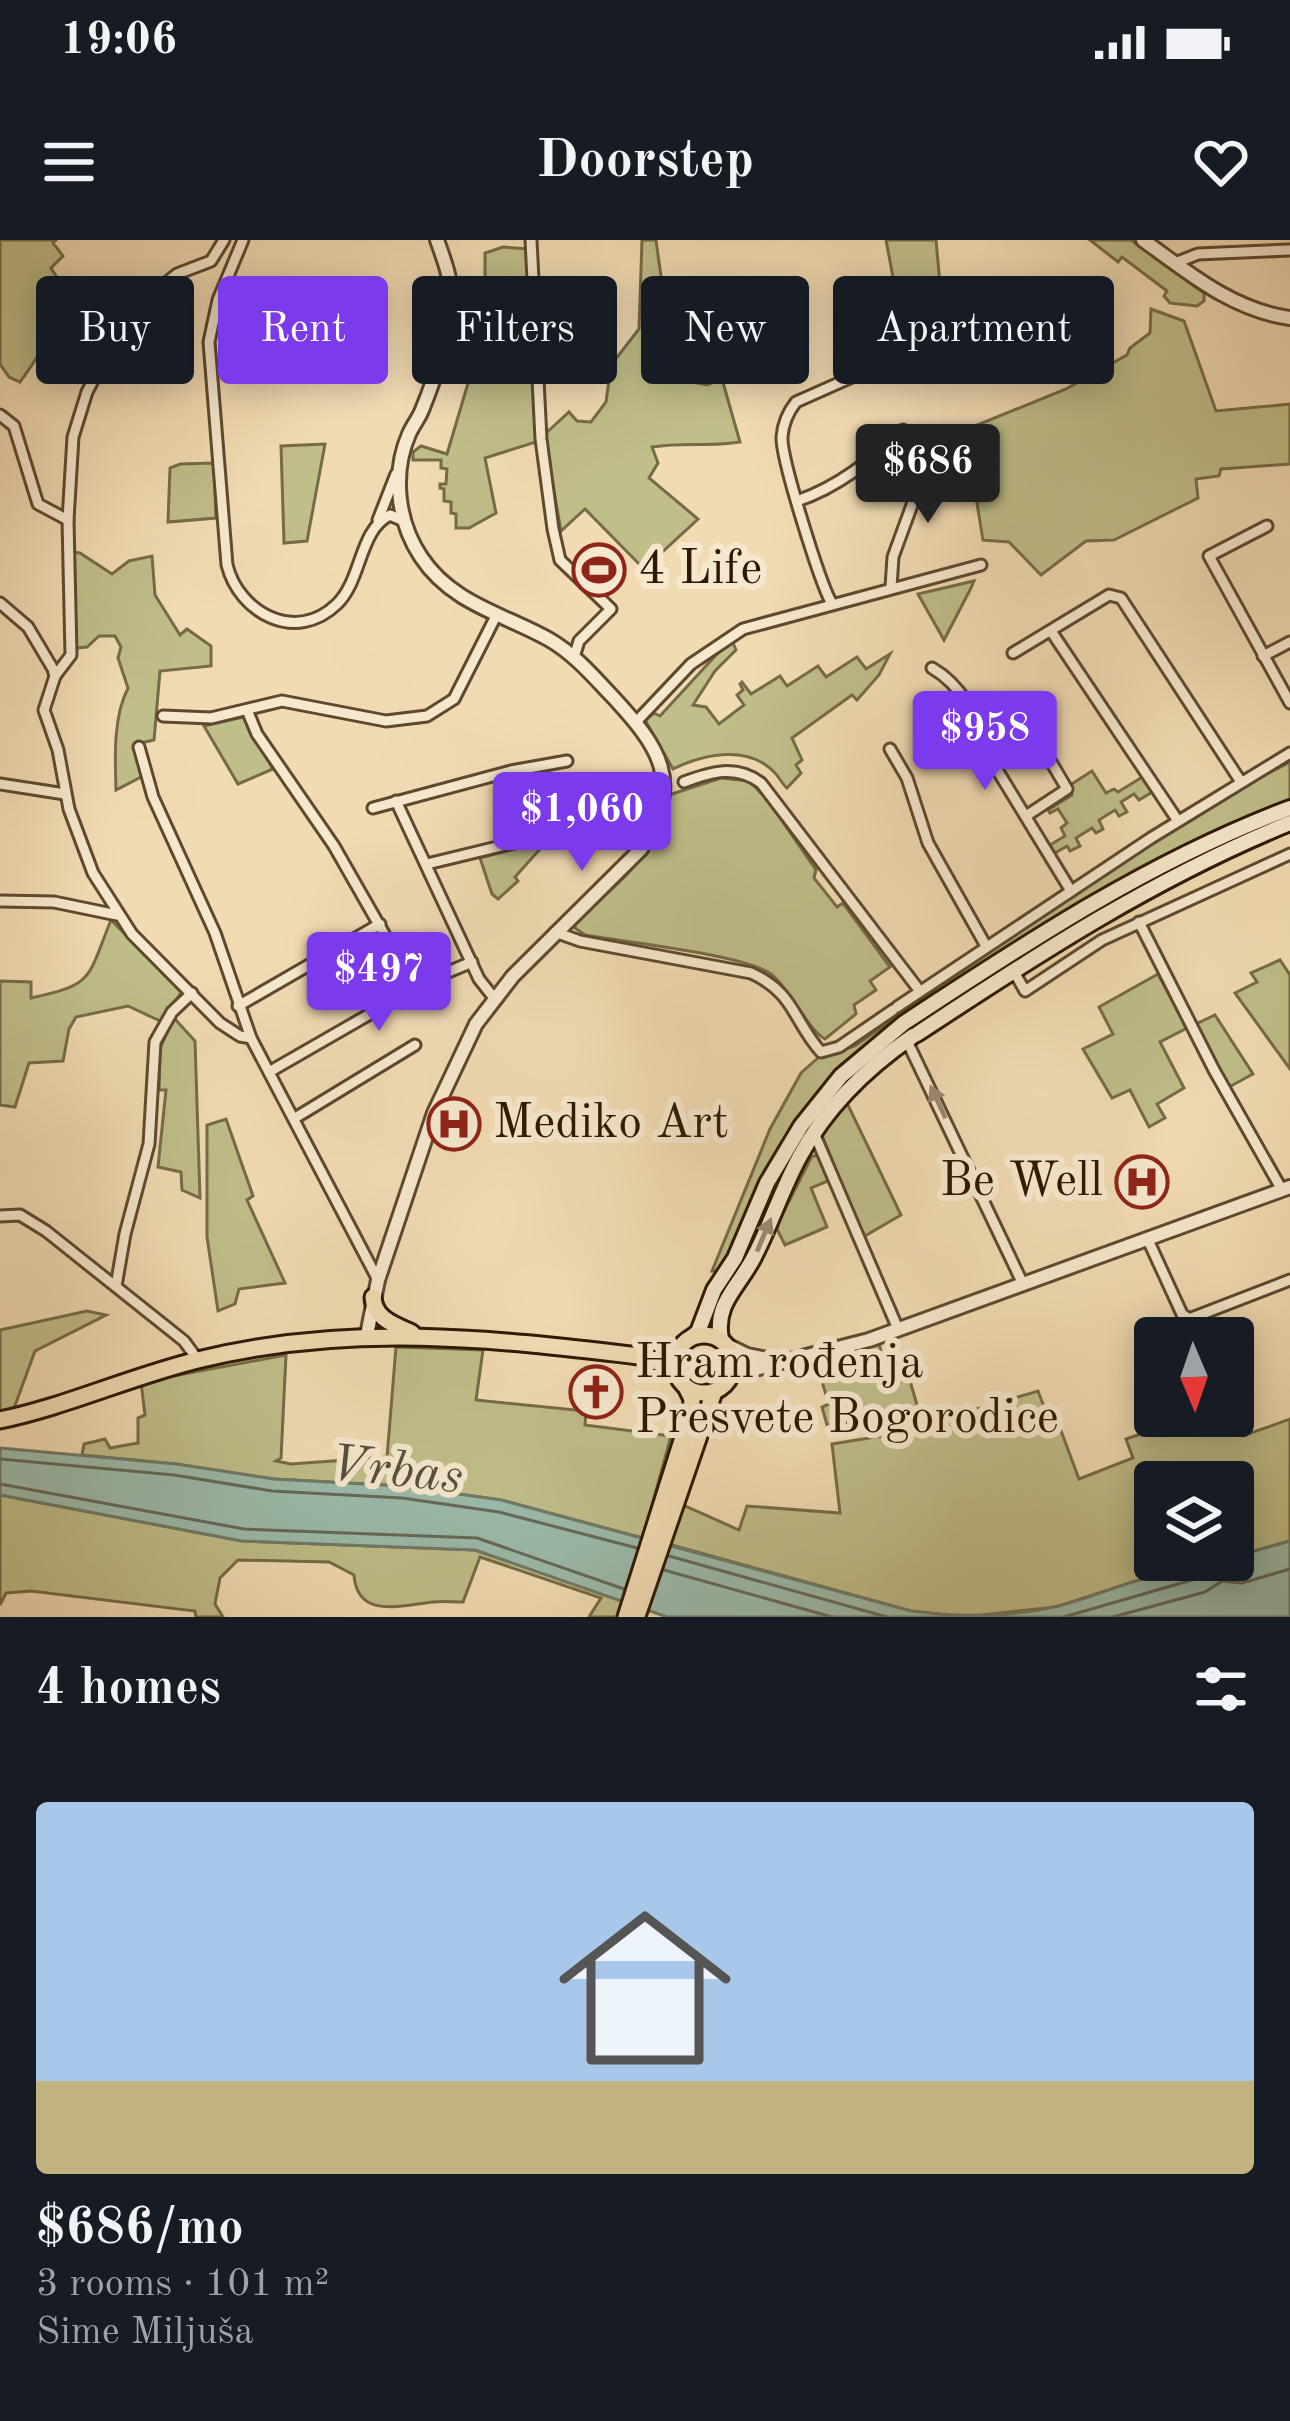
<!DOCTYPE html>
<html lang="en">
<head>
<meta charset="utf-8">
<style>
	:root { --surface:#171b24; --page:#20242c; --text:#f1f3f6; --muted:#9ea1a6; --line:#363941; --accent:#7c3aed }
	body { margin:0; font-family:"Old Standard TT",serif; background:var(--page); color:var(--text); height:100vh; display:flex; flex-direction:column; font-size:45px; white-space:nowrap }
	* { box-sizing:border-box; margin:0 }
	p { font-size:39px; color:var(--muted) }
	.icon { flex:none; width:66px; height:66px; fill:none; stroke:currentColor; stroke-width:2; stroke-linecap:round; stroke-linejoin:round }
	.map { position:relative; height:1377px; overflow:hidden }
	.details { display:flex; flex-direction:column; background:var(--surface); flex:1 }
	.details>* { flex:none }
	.guide { position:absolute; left:36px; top:36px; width:1218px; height:108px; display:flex; gap:24px }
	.needle { width:78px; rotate:178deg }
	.buttons { position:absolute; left:1134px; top:1077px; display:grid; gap:24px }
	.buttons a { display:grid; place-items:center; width:120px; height:120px; border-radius:12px; background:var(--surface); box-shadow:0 6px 30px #0003; font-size:60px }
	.price { position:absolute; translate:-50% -102px; padding:0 27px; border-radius:12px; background:var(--accent); color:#fff; font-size:39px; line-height:78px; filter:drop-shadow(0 3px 6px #0008) }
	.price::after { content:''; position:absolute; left:50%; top:72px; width:36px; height:27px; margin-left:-18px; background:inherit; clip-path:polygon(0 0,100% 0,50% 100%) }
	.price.on { background:#222; color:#fff }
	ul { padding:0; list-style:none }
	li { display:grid; align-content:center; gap:24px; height:636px; padding:0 36px }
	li+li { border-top:3px solid var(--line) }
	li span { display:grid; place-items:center; height:372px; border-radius:12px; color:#555 }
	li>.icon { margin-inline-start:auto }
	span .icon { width:216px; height:216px; fill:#fffc; stroke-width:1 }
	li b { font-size:51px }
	h2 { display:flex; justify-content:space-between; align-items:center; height:144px; padding:0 36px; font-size:51px }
	.tag { padding:0 42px; border-radius:12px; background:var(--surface); box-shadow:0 6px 30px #0003; font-size:42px; line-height:108px }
	.tag.on { background:var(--accent); color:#fff }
	.status { display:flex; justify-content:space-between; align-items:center; height:84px; padding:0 60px; background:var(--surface); direction:ltr }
	.status svg { height:33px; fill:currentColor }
	header { display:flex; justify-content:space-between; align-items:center; height:156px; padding:0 36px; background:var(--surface); font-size:54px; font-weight:700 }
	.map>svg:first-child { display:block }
	.green { fill:#c0be89; stroke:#766b46; stroke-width:3 }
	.water { fill:#9bbbab; stroke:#6f7a68; stroke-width:3 }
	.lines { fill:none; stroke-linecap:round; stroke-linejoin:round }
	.shore { stroke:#646a57; stroke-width:3 }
	.minor-casing { stroke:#5e492f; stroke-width:15 }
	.tertiary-casing { stroke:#5e492f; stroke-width:18 }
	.secondary-casing { stroke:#2d1803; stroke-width:20 }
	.primary-casing { stroke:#2d1803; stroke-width:21 }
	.minor { stroke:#f6e8ce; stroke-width:9 }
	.tertiary { stroke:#f6e8ce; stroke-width:12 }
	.secondary { stroke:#f6e8ce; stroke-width:14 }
	.primary { stroke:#f1dbb3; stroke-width:15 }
	.oneway { fill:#9c8a73 }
	.labels { text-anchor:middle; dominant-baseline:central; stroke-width:12; stroke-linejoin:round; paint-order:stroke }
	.poi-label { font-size:48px; fill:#2d1803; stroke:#f6e8ce; text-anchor:start }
	.water-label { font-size:51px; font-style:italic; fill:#54513e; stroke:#f6e8ce }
</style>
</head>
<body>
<div class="status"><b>19:06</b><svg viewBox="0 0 49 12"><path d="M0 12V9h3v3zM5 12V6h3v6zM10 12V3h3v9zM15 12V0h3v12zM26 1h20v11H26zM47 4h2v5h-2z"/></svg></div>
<header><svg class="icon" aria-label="menu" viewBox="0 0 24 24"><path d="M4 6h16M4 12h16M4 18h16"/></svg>Doorstep<svg class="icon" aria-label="heart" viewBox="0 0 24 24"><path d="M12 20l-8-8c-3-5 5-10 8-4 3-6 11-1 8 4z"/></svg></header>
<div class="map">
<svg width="1290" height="1377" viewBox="0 0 1290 1377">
	<rect width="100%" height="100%" fill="#f1dbb3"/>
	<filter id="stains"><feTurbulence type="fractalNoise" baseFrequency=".00167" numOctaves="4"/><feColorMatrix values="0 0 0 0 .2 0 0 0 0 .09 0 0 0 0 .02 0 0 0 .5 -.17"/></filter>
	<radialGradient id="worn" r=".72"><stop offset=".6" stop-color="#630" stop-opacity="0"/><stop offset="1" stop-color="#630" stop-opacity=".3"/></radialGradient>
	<!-- green -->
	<g class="green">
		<path d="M0,0H56L53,3L63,16L51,28L63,47L51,58C60,89 37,118 20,142L9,137L0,124Z"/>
		<path d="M642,0H656C662,46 669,100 691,142L707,145L722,139L740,202C711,207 682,202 652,207L658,223L649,238L698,279L644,329L585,269L561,291L544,195L569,172L577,181L591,182L606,162L611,125L639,89Z"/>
		<polygon points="886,0 936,0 945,100 900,112 880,53 889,48 893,37"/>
		<polygon points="1090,0 1131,0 1204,53 1204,61 1197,66 1170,63 1164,56 1167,51 1122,17 1118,22"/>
		<polygon points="503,7 528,9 536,202 485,218 496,273 469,288 456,288 456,274 451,273 451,262 444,261 444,249 440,248 440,244 446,244 447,229 441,228 441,220 413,220 413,212 421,206 447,214 485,86 485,13"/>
		<polygon points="1151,69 1184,81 1216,171 1290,164 1290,224 1221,229 1219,236 1196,239 1198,258 1114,300 1086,301 1041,335 1009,302 983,300 965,190 1066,149 1127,115 1130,108 1150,93"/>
		<polygon points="325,204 307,301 284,303 281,206"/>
		<polygon points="214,223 216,278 168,282 170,228 180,224"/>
		<path d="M71,312L80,313L112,334L129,321L152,316L155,355L180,395L187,389L211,406V426L160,431L154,500L136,504L143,536L116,550C115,518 113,477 128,448L118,418L121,407L115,396H99L87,407L76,408Z"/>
		<polygon points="974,341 971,348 944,400 918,354"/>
		<path d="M728,402L733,403L736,410L715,431L693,465L706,467L719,484L744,465L737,455L743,450L740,444L742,442L751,454L780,436L787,446L818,426L826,437L857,417L866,429L890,414L879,435L857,460L852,455L792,498L802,520L796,525L801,533L787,548C782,544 780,538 775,533C748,504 704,514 673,529L645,480L654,473L660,476Z"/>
		<polygon points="243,477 273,529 238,544 204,486"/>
		<path d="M1290,522V561C1152,617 1030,697 904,777L902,773L933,752L930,748L1152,602L1241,547Z"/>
		<polygon points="1092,531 1106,553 1114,549 1118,552 1144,536 1154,551 1139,560 1134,554 1121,562 1127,572 1119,576 1115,570 1099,580 1103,589 1096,593 1092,588 1076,598 1080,606 1070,611 1067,606 1055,613 1050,605 1065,596 1061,588 1067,583 1058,569 1050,573 1048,570 1072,555 1067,547"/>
		<path d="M721,538L749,541L767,559L816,630L814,638L837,667L843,663L890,727L870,741L876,750L854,765L856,774L825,799C807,789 792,751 771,734C746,715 624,702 585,695L575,688V682C619,642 657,616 669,555Z"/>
		<polygon points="549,599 515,637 518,641 498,659 492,654 480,618"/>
		<path d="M111,680L182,752L160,781L128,766L76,777L69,789L63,821L29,823L15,867L0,865V741L31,742V758C95,744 87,739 111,680Z"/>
		<polygon points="1280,720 1290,735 1290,829 1235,753 1257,742 1251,733"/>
		<polygon points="1158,734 1187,788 1160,802 1184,848 1157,864 1165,878 1149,887 1130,850 1112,858 1083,809 1113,794 1099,767"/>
		<polygon points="1215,775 1253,834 1229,847 1194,785"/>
		<polygon points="898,776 901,779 836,834 733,1008 717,1031 712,1031 770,889 801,833 819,817 855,806"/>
		<polygon points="174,778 195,801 200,958 182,950 181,932 158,927 166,850 159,850 160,808"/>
		<polygon points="846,861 901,975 863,997 821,893"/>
		<polygon points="226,879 253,956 247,960 285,1043 239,1049 235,1064 218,1071 207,997 207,885"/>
		<polygon points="812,916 820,916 830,940 811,948 827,987 785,1005 777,989 780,979"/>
		<polygon points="87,1071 106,1075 35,1111 13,1171 0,1173 0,1090"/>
		<polygon points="879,1104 890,1141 910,1141 923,1185 1038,1151 1053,1190 1060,1188 1079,1239 1133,1218 1126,1199 1194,1176 1233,1175 1243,1196 1290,1179 1290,1301 1233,1317 1233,1242 1155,1242 1155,1320 1221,1320 1136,1341 1056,1367 964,1377 911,1371 668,1304 683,1265 739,1290 747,1266 840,1273 832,1204 900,1193 899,1178 827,1185 822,1167 829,1164 817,1126"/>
		<polygon points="396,1107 483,1110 476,1160 586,1171 585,1185 671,1196 643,1298 501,1260 402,1246 274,1239 176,1224 82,1215 84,1204 105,1199 110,1208 138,1203 138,1178 145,1175 141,1142 286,1115 281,1218 276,1221 291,1224 387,1217"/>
		<path d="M0,1255L242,1301L475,1310L622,1361L618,1377H589L601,1358L480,1317L463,1362C453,1362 443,1361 433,1362C395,1367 357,1377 354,1335L329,1322L238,1320L220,1338L215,1364L223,1377H196L195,1371L31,1351L6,1353L0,1365Z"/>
	</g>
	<!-- water -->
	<path class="water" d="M0,1208L176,1224L274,1239L402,1246L501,1260L911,1371C958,1377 1012,1377 1059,1366C1086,1359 1112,1348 1139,1340C1192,1326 1239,1316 1290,1301V1377H667L475,1310L242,1301L0,1255Z"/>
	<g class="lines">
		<!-- shore -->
		<g class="shore">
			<polyline points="0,1219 174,1235 272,1251 402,1258 499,1272 637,1308"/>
			<polyline points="0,1244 244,1289 477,1298 624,1349"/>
			<polyline points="669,1316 887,1377"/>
			<polyline points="664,1330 832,1377"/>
			<polyline points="1064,1377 1202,1337 1212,1320"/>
			<polyline points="1113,1377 1205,1352 1222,1341 1242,1343 1290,1329"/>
		</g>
		<!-- minor casing -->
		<g class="minor-casing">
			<g id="minor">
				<path d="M243,0L218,60L209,102L227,325C239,373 296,404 337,364C362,340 359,290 390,275L404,281"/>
				<polyline points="531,0 541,199 553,289 560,320 611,369 579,401 574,417"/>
				<polyline points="1175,23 1198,14 1290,10"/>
				<polyline points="0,175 14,186 38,264 68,280"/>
				<path d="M797,261C838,247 872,220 903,190"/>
				<polyline points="378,280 396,234"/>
				<polyline points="1267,286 1209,316 1290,463"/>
				<polyline points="891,347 893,317 927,224"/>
				<path d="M831,362C820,342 781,219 782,197C783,184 788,172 796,162L859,134L864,122"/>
				<polyline points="0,363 28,387 53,429 55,436 44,470 58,510 69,569 93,633 132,694 220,783 240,796 251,798 378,1040"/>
				<polyline points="1051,391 1178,581"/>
				<polyline points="1013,413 1109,355 1121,358 1241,542"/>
				<polyline points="1263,416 1290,402"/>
				<path d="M932,428C960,444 981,479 985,510L1071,651"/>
				<polyline points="55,436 71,415 68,280 73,197 87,152 110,108 143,61 177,34 211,21 224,0"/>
				<polyline points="247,470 257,494 334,606 415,748"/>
				<polyline points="163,476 211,478 282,461 386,481 427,476 454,459 496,376"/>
				<polyline points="1025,478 1067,549 1026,576"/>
				<polyline points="636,482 691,424 743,389 981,325"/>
				<polyline points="139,507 153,557 215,693 251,798"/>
				<polyline points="890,509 907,538 928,603 986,706"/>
				<path d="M684,542C711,532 736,524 761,543L919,750"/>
				<polyline points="0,544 65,554"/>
				<polyline points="396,561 479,739 494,758"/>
				<polyline points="373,568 511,531 567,521"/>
				<polyline points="427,624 572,589"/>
				<polyline points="0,661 54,662 117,675"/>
				<polyline points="1139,682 1214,830 1282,950"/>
				<path d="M555,692L580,701L751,733C795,753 793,781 821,812L839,807L893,770"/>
				<polyline points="1013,730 1025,751 1102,700 1290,614"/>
				<polyline points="238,766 380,684"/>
				<polyline points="897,767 1151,598 1290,513"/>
				<polyline points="907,801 1023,1044"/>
				<polyline points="269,832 429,740 472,722"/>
				<polyline points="295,878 415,805"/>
				<polyline points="814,893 898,1089"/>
				<polyline points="0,976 20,975 46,991 184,1101 198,1120"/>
				<polyline points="1148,1000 1182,1074 1189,1079 1290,1040"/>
				<polyline points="116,1046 125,994 149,904 155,802 172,772 192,753"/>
			</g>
		</g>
		<!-- tertiary casing -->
		<g class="tertiary-casing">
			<g id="tertiary">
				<path d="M1143,0C1189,33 1232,70 1290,78"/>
				<path d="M367,1095L378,1040L434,873L476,784L513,736L641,609C684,541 660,508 612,456C593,436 574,414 550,400C504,374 452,364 421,317C397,281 392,233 409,194C413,185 419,178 422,170C436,136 451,89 451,53C450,35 443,17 437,0"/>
				<polyline points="727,1105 747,1115 772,1120"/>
				<polyline points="732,1135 869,1100 1290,947"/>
			</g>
		</g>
		<!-- secondary casing -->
		<g class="secondary-casing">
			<g id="secondary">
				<path d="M907,781C1030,700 1152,620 1290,568"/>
				<path d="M917,794C1038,714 1155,638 1290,583"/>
				<polyline points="690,1098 698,1092 714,1050 735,1018 767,943 801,886 841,836 904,783"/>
				<path d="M721,1099C714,1063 739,1047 754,1017C771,984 782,949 800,916C826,868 868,827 913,796"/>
			</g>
		</g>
		<!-- primary casing -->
		<g class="primary-casing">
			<g id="primary">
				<path d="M373,1057C374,1079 395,1085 412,1093"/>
				<circle cx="704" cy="1124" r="29"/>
				<path d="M0,1180C68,1166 134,1135 202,1119C351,1083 489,1098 639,1116L663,1124L677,1135"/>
				<polyline points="637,1376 714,1152"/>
				<polyline points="626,1377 691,1172 692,1159 686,1147"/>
			</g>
		</g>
		<!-- minor -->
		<use href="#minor" class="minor"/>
		<!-- tertiary -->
		<use href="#tertiary" class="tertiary"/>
		<!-- secondary -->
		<use href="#secondary" class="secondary"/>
		<!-- primary -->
		<use href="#primary" class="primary"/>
	</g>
	<!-- one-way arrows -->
	<defs><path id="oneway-solid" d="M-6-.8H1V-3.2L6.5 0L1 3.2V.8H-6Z" transform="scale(3)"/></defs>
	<g class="oneway">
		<use href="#oneway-solid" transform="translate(938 862) rotate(-115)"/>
		<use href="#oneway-solid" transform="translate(764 995) rotate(-67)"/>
	</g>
	<!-- icons -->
	<defs>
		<g id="stadium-ring" transform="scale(2.7)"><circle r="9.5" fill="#f6e8ce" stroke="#8f2418" stroke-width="1.5"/><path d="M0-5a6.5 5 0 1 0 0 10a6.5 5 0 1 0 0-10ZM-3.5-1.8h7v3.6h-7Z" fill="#8f2418"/></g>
		<g id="hospital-ring" transform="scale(2.7)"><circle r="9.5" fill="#f6e8ce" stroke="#8f2418" stroke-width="1.5"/><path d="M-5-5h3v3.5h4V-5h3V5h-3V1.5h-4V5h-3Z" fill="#8f2418"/></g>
		<g id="church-ring" transform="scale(2.7)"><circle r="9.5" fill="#f6e8ce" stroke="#8f2418" stroke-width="1.5"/><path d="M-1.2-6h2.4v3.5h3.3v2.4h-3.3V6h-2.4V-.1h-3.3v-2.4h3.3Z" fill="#8f2418"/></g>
	</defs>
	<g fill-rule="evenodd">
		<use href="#stadium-ring" x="599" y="330"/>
		<use href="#hospital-ring" x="454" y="884"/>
		<use href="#hospital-ring" x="1142" y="942"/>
		<use href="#church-ring" x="596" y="1152"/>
	</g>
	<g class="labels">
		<!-- poi labels -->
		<g class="poi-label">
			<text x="638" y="330">4 Life</text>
			<text x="493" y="884">Mediko Art</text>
			<text x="1103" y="942" text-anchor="end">Be Well</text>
			<text x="635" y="1124">Hram rođenja<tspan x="635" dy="55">Presvete Bogorodice</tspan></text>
		</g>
		<!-- water labels -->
		<g class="water-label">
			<text transform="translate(396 1232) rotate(6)">Vrbas</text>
		</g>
	</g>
	<rect width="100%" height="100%" filter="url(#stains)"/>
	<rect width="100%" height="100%" fill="url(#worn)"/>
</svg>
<div class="buttons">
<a><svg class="needle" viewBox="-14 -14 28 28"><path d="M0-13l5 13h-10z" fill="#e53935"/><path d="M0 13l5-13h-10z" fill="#9ea1a6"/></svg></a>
<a><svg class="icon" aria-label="layers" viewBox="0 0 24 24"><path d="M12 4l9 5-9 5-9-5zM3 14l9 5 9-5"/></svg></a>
</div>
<b class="price on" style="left:928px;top:286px">$686</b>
<b class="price" style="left:985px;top:553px">$958</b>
<b class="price" style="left:582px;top:634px">$1,060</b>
<b class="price" style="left:379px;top:794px">$497</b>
<div class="guide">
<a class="tag">Buy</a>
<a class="tag on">Rent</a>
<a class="tag">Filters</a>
<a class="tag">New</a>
<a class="tag">Apartment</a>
</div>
</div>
<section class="details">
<h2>4 homes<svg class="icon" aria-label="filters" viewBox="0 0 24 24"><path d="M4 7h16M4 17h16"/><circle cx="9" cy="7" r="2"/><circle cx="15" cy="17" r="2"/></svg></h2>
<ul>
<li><span style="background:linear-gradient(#a9c7e8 75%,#c2b280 0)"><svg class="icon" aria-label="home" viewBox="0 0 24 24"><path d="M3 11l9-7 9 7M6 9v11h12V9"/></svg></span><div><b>$686/mo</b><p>3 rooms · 101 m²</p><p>Sime Miljuša</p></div></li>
</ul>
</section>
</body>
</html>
